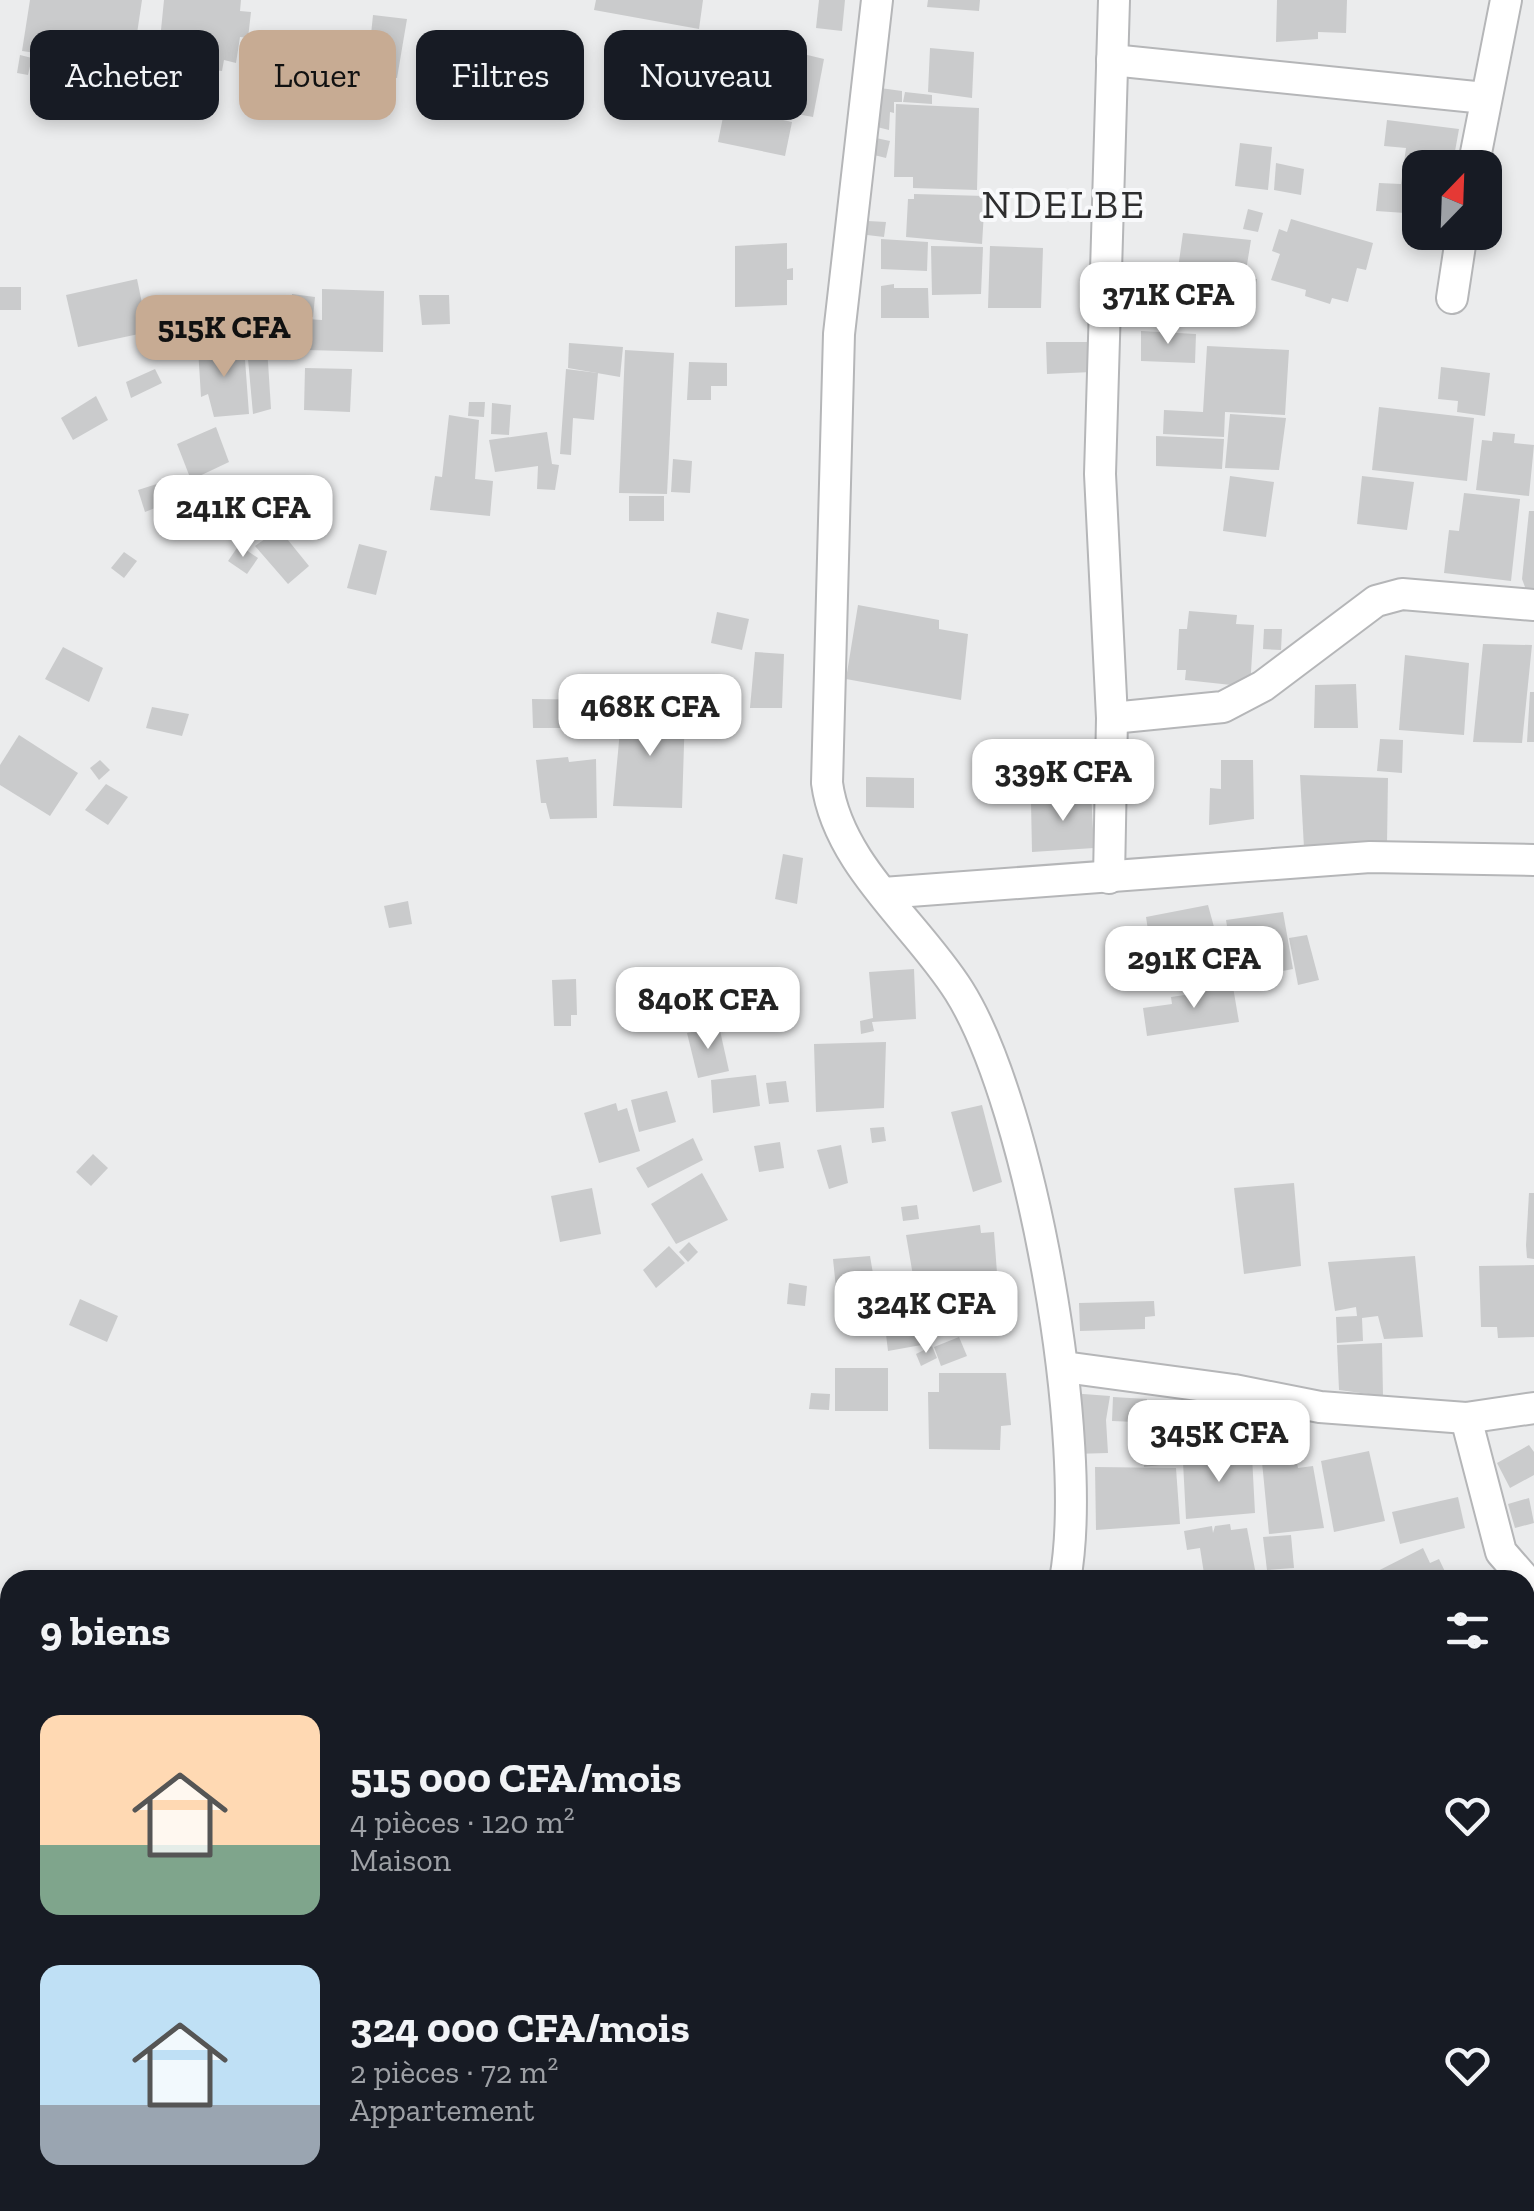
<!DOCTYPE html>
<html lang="fr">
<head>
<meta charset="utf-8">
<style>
	:root { --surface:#171b24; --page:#20242c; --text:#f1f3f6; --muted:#9ea1a6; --accent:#c7ab93 }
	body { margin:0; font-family:"Zilla Slab",serif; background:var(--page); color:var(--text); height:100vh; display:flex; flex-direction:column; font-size:38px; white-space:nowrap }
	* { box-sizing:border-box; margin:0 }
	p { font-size:32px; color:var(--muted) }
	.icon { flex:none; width:55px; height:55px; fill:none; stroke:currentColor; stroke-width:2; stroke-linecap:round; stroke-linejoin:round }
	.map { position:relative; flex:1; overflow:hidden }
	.sheet { position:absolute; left:0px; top:1570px; width:1535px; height:642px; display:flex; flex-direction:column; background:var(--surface); border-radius:30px 30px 0 0; box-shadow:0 5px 15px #0003 }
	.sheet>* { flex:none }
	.hud { position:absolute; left:30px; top:30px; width:1000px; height:90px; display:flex; gap:20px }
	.needle { width:65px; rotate:23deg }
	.buttons { position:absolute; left:1402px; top:150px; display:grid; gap:20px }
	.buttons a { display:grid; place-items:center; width:100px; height:100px; border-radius:20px; background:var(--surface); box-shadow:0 5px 15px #0003; font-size:50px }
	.price { position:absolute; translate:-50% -85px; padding:0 22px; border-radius:20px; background:#fff; color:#222; font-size:32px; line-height:65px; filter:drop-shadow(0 2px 5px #0008) }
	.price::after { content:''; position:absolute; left:50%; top:60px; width:30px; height:22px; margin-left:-15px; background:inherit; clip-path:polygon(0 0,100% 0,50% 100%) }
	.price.on { background:var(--accent); color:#111 }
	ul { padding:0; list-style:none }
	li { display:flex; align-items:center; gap:30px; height:250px; padding:0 40px }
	li span { display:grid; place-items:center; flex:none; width:280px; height:200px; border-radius:20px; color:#555 }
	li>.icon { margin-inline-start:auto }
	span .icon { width:120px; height:120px; fill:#fffc; stroke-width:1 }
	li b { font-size:42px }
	h2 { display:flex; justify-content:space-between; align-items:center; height:120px; padding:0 40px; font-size:42px }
	.pill { padding:0 35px; border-radius:20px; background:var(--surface); box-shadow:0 5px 15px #0003; font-size:35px; line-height:90px }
	.pill.on { background:var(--accent); color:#111 }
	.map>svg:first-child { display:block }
	.building { fill:#cacbcc }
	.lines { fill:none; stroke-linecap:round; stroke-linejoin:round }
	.minor-casing { stroke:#b5b6b8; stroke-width:34 }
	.minor { stroke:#fff; stroke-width:30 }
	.labels { text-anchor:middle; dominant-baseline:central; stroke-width:8; stroke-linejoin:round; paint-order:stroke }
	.quarter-label { font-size:40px; letter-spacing:2.5px; fill:#2e2e2f; stroke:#f8f9fb }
</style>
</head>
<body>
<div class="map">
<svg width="1534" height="2211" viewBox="0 0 1534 2211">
	<rect width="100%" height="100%" fill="#ebeced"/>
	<!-- building -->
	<g class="building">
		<polygon points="30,0 142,0 132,67 22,51"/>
		<polygon points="164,0 241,0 240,11 251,12 248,38 240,37 236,63 224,60 222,71 181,67 183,52 159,50"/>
		<polygon points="596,0 703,0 699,29 594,10"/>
		<polygon points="819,0 845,0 842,31 816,28"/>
		<polygon points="928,0 980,0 979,11 927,7"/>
		<polygon points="1277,0 1347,0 1346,33 1318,32 1318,39 1276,42"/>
		<polygon points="373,15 407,19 397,78 367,74"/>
		<polygon points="770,46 824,59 813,117 758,107"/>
		<polygon points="930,48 974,52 972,98 928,92"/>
		<polygon points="20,55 32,58 28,75 17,73"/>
		<polygon points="113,74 135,77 130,110 109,106"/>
		<polygon points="880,88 902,91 902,102 894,102 894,113 890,112 889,130 877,127"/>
		<polygon points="905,92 932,95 932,104 903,102"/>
		<polygon points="896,104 979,108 977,190 913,188 913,177 894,177"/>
		<polygon points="725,107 792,122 785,156 718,142"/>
		<polygon points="1387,120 1459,129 1452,168 1420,168 1420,214 1376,211 1379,183 1401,184 1406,148 1384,146"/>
		<polygon points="876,138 890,141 886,158 874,155"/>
		<polygon points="1240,143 1272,147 1268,190 1235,186"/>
		<polygon points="1276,163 1304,169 1301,195 1274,190"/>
		<polygon points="914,194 985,196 982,244 906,237 908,199 914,199"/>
		<polygon points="1248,209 1263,213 1258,232 1243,229"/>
		<polygon points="1291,219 1373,243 1366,270 1357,268 1348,302 1332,298 1330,304 1305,296 1306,290 1271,280 1280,254 1272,251 1279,229 1287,232"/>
		<polygon points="868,221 886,222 884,237 867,235"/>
		<polygon points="1183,233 1251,240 1245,277 1257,279 1254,298 1175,290"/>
		<polygon points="881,239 928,242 927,271 881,269"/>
		<polygon points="787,243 787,269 793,268 793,280 787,280 787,305 735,307 735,246"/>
		<polygon points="931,246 983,247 981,294 932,295"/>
		<polygon points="990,246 1043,248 1041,308 988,308"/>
		<polygon points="137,279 148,332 78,347 66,295"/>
		<polygon points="894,284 894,288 928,288 929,318 881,318 881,286"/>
		<rect x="0" y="287" width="21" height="23"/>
		<polygon points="322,289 384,291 383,352 306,350 307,319 322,320"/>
		<polygon points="292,294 315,297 313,317 290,315"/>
		<polygon points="419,295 449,295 450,324 422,325"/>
		<polygon points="1141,331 1196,334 1195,363 1141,361"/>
		<polygon points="1046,342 1092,342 1092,372 1047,374"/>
		<polygon points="569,343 623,347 620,377 568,368"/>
		<polygon points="244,346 249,414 214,417 208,394 201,397 198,348"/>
		<polygon points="1207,346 1289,350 1285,415 1225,412 1224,437 1163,434 1164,410 1203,412"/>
		<polygon points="267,347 271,409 253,414 247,348"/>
		<polygon points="625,350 674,353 667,494 619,493"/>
		<polygon points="689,362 727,363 727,386 711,386 711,400 687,400"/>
		<polygon points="1441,367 1490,373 1485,416 1457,412 1458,401 1438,399"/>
		<polygon points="305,368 352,369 350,412 304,410"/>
		<polygon points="155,369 162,383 131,398 126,382"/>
		<polygon points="566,369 598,373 594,420 573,418 571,455 560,454"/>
		<polygon points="96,396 108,420 73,440 61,418"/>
		<polygon points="469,402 485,402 484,417 468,416"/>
		<polygon points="492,403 511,405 509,435 491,434"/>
		<polygon points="1379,407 1474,418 1467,481 1372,470"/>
		<polygon points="1230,414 1286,418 1279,470 1225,468"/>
		<polygon points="449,415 479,420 475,479 493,481 490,516 430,510 435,476 442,477"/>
		<polygon points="216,427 229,462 191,480 177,444"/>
		<polygon points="547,432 552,464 559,465 555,490 537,489 538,466 495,472 489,440"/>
		<polygon points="1493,432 1515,434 1514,443 1534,445 1529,496 1476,490 1482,440 1492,441"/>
		<polygon points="1156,436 1224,439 1222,469 1156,466"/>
		<polygon points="673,459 692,461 690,493 671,492"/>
		<polygon points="1230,476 1274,482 1266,537 1223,531"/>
		<polygon points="1362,476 1414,482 1407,530 1357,524"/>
		<polygon points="214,478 231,483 227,496 210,490"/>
		<polygon points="160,483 165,504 145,512 138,490"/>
		<polygon points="1464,493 1520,499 1511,581 1444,573 1449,530 1459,531"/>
		<polygon points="167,496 211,496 211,526 193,526 190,535 168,532"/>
		<rect x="629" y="496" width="35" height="25"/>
		<polygon points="1529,511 1534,511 1534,596 1528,595 1522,579"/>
		<polygon points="279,529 309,566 288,584 255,546"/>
		<polygon points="359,544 387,551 376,595 347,588"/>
		<polygon points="239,545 258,558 247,574 228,561"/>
		<polygon points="124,552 137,561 124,578 111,568"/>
		<polygon points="858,605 939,620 939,629 968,634 961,700 846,679"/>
		<polygon points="1189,611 1237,615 1236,624 1254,625 1250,687 1185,680 1186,670 1177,670 1179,629 1187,629"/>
		<polygon points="717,612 749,619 742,650 711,643"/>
		<polygon points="1264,629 1282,629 1281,650 1263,649"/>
		<polygon points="1483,644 1532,645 1522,743 1473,742"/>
		<polygon points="63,647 103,668 89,702 45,679"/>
		<polygon points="755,652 784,654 782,708 750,708"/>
		<polygon points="1405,655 1469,663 1464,735 1399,730"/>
		<polygon points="1356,684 1358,728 1314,728 1315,685"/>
		<polygon points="1530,692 1534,692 1534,742 1527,742"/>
		<polygon points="532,699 613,700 614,728 589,728 590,736 582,736 582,728 533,728"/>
		<polygon points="152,707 189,714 182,736 146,728"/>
		<polygon points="622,709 685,712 682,808 613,806"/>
		<polygon points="19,735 78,773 50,816 0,785 0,765"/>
		<polygon points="1380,739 1403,740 1402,773 1377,771"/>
		<polygon points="568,757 569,762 596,759 597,818 550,819 546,803 541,803 536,760"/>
		<polygon points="100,760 110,770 99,780 90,768"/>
		<polygon points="1221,760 1253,760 1254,819 1209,825 1210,788 1221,789"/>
		<polygon points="1300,775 1388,778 1387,844 1304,848"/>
		<polygon points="866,777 914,778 914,808 866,807"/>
		<polygon points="106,784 128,797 108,825 85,810"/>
		<polygon points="1091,792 1094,848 1032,852 1031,802"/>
		<polygon points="783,854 803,858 797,904 775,899"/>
		<polygon points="408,901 412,924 389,928 384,906"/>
		<polygon points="1208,905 1220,949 1201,953 1201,959 1154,969 1146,917"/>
		<polygon points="1283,912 1293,969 1236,980 1226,920"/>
		<polygon points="1307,935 1319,980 1298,985 1289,938"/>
		<polygon points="914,969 916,1019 872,1022 874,1031 861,1034 860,1021 873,1018 869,972"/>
		<polygon points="576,979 577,1015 571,1015 571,1026 554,1026 552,980"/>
		<polygon points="1232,981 1239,1022 1147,1036 1143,1008 1172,1004 1171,997 1198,993 1197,986"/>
		<polygon points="719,1026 729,1071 698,1078 687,1033"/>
		<polygon points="886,1042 884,1108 816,1112 814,1044"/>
		<polygon points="756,1075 760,1106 713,1113 711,1080"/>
		<polygon points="786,1081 789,1102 769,1104 766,1083"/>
		<polygon points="667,1091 676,1122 639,1132 631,1100"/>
		<polygon points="616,1103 618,1111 627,1108 640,1151 599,1163 584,1113"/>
		<polygon points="982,1105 1002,1182 973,1192 951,1112"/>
		<polygon points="884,1127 886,1141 872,1143 870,1128"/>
		<polygon points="693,1138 703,1160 648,1188 636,1168"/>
		<polygon points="780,1142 784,1168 759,1172 754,1146"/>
		<polygon points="841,1145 848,1183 829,1189 817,1150"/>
		<polygon points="93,1154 108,1168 91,1186 76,1172"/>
		<polygon points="702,1173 728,1220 676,1244 651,1204"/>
		<polygon points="1294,1183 1301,1266 1244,1274 1234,1188"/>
		<polygon points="592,1188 601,1234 560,1242 551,1196"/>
		<polygon points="1529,1193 1534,1193 1534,1259 1527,1258 1526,1245"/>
		<polygon points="917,1205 919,1219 903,1221 901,1207"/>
		<polygon points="980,1225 981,1233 994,1232 997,1273 985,1274 986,1292 917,1299 906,1235"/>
		<polygon points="689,1242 698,1252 688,1262 679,1252"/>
		<polygon points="669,1246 685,1263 656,1288 643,1270"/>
		<polygon points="870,1256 878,1303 838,1308 833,1259"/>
		<polygon points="1415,1256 1423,1337 1384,1339 1378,1316 1362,1318 1363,1341 1337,1343 1336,1317 1357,1316 1356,1307 1335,1311 1328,1262"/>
		<polygon points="1534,1265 1534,1337 1498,1338 1497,1327 1481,1327 1479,1266"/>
		<polygon points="912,1278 915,1299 885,1302 882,1282"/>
		<polygon points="789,1283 807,1286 805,1306 787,1304"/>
		<polygon points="80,1299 118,1316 107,1342 69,1325"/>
		<polygon points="1154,1301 1155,1316 1145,1317 1145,1329 1080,1331 1079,1303"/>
		<polygon points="942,1305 943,1323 925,1325 927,1344 888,1351 883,1309"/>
		<polygon points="959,1337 967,1356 941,1366 934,1347"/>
		<polygon points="1382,1343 1383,1396 1339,1390 1337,1345"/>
		<polygon points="932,1346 937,1358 921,1366 916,1354"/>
		<rect x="835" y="1368" width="53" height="43"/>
		<polygon points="939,1373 1006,1373 1011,1425 1001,1426 1000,1450 929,1449 928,1392 939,1392"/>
		<polygon points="811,1393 830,1394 829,1410 809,1409"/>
		<polygon points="1070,1393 1110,1396 1106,1420 1108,1453 1073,1454"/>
		<polygon points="1113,1397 1147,1399 1146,1415 1136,1414 1136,1422 1112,1421"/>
		<polygon points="1167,1400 1175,1463 1144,1467 1138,1417 1150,1416 1148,1402"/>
		<polygon points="1529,1445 1534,1452 1534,1475 1510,1488 1497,1463"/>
		<polygon points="1231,1447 1233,1458 1252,1456 1255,1513 1186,1519 1183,1462 1197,1461 1196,1450"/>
		<polygon points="1369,1451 1385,1521 1334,1532 1321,1461"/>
		<polygon points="1296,1457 1298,1468 1313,1466 1324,1528 1269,1534 1262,1462"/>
		<polygon points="1095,1467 1176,1468 1180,1524 1096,1530"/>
		<polygon points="1458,1497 1465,1528 1400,1544 1392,1512"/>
		<polygon points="1529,1498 1534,1523 1515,1528 1508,1504"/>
		<polygon points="1230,1524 1231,1530 1247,1528 1257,1580 1205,1580 1200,1548 1187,1550 1184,1531 1212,1526 1213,1533 1215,1526"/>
		<polygon points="1291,1535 1294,1568 1267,1570 1263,1537"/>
		<polygon points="1423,1548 1430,1563 1439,1559 1449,1580 1360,1580"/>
		<polygon points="1237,2202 1272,2202 1267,2211 1233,2211"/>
	</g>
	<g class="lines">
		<!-- minor casing -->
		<g class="minor-casing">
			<g id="minor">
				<path d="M877,0L839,334L827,783C838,865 917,924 959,991C1032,1107 1090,1445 1065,1580"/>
				<polyline points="1112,60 1485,98"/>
				<polyline points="1473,168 1506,0"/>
				<polyline points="1452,298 1462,232"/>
				<polyline points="1112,718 1223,707 1263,686 1376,601 1402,594 1534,605"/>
				<polyline points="1109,878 1112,718 1100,474 1114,0"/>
				<polyline points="883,893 1370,857 1534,860"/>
				<polyline points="1064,1367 1234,1390 1320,1407 1466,1418 1534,1408"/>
				<polyline points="1466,1418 1501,1552 1534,1590"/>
				<polyline points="1525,1813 1534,1845"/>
				<polyline points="1525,2048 1534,2047"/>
				<polyline points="693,2211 699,2202"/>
				<polyline points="842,2211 857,2202"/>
			</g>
		</g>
		<!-- minor -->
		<use href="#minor" class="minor"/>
	</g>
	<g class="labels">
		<!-- quarter labels -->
		<g class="quarter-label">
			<text x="1064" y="204">NDELBE</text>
		</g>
	</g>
</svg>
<div class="buttons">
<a><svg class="needle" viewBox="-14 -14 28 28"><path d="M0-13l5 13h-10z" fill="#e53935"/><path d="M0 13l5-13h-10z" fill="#9ea1a6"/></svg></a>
</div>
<b class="price" style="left:1168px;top:347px">371K CFA</b>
<b class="price on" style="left:224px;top:380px">515K CFA</b>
<b class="price" style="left:243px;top:560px">241K CFA</b>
<b class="price" style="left:650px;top:759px">468K CFA</b>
<b class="price" style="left:1063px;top:824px">339K CFA</b>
<b class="price" style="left:1194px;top:1011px">291K CFA</b>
<b class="price" style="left:708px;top:1052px">840K CFA</b>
<b class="price" style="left:926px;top:1356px">324K CFA</b>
<b class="price" style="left:1219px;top:1485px">345K CFA</b>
<div class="hud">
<a class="pill">Acheter</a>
<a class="pill on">Louer</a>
<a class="pill">Filtres</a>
<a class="pill">Nouveau</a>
</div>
<section class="sheet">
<h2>9 biens<svg class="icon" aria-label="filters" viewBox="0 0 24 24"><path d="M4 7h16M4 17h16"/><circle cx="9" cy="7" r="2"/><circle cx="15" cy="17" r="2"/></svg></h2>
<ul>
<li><span style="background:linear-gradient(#ffd9b3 65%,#7fa58c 0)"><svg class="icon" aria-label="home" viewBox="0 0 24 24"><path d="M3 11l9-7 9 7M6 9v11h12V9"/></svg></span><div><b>515 000 CFA/mois</b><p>4 pièces · 120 m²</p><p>Maison</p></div><svg class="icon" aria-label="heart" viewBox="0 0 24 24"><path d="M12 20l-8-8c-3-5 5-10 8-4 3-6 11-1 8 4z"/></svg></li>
<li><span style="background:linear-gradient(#bfe0f5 70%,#9aa5b1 0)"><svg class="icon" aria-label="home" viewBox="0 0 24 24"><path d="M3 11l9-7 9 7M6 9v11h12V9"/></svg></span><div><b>324 000 CFA/mois</b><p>2 pièces · 72 m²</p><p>Appartement</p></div><svg class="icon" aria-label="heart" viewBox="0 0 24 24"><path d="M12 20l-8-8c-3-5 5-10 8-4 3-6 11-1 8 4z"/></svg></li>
</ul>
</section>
</div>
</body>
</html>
